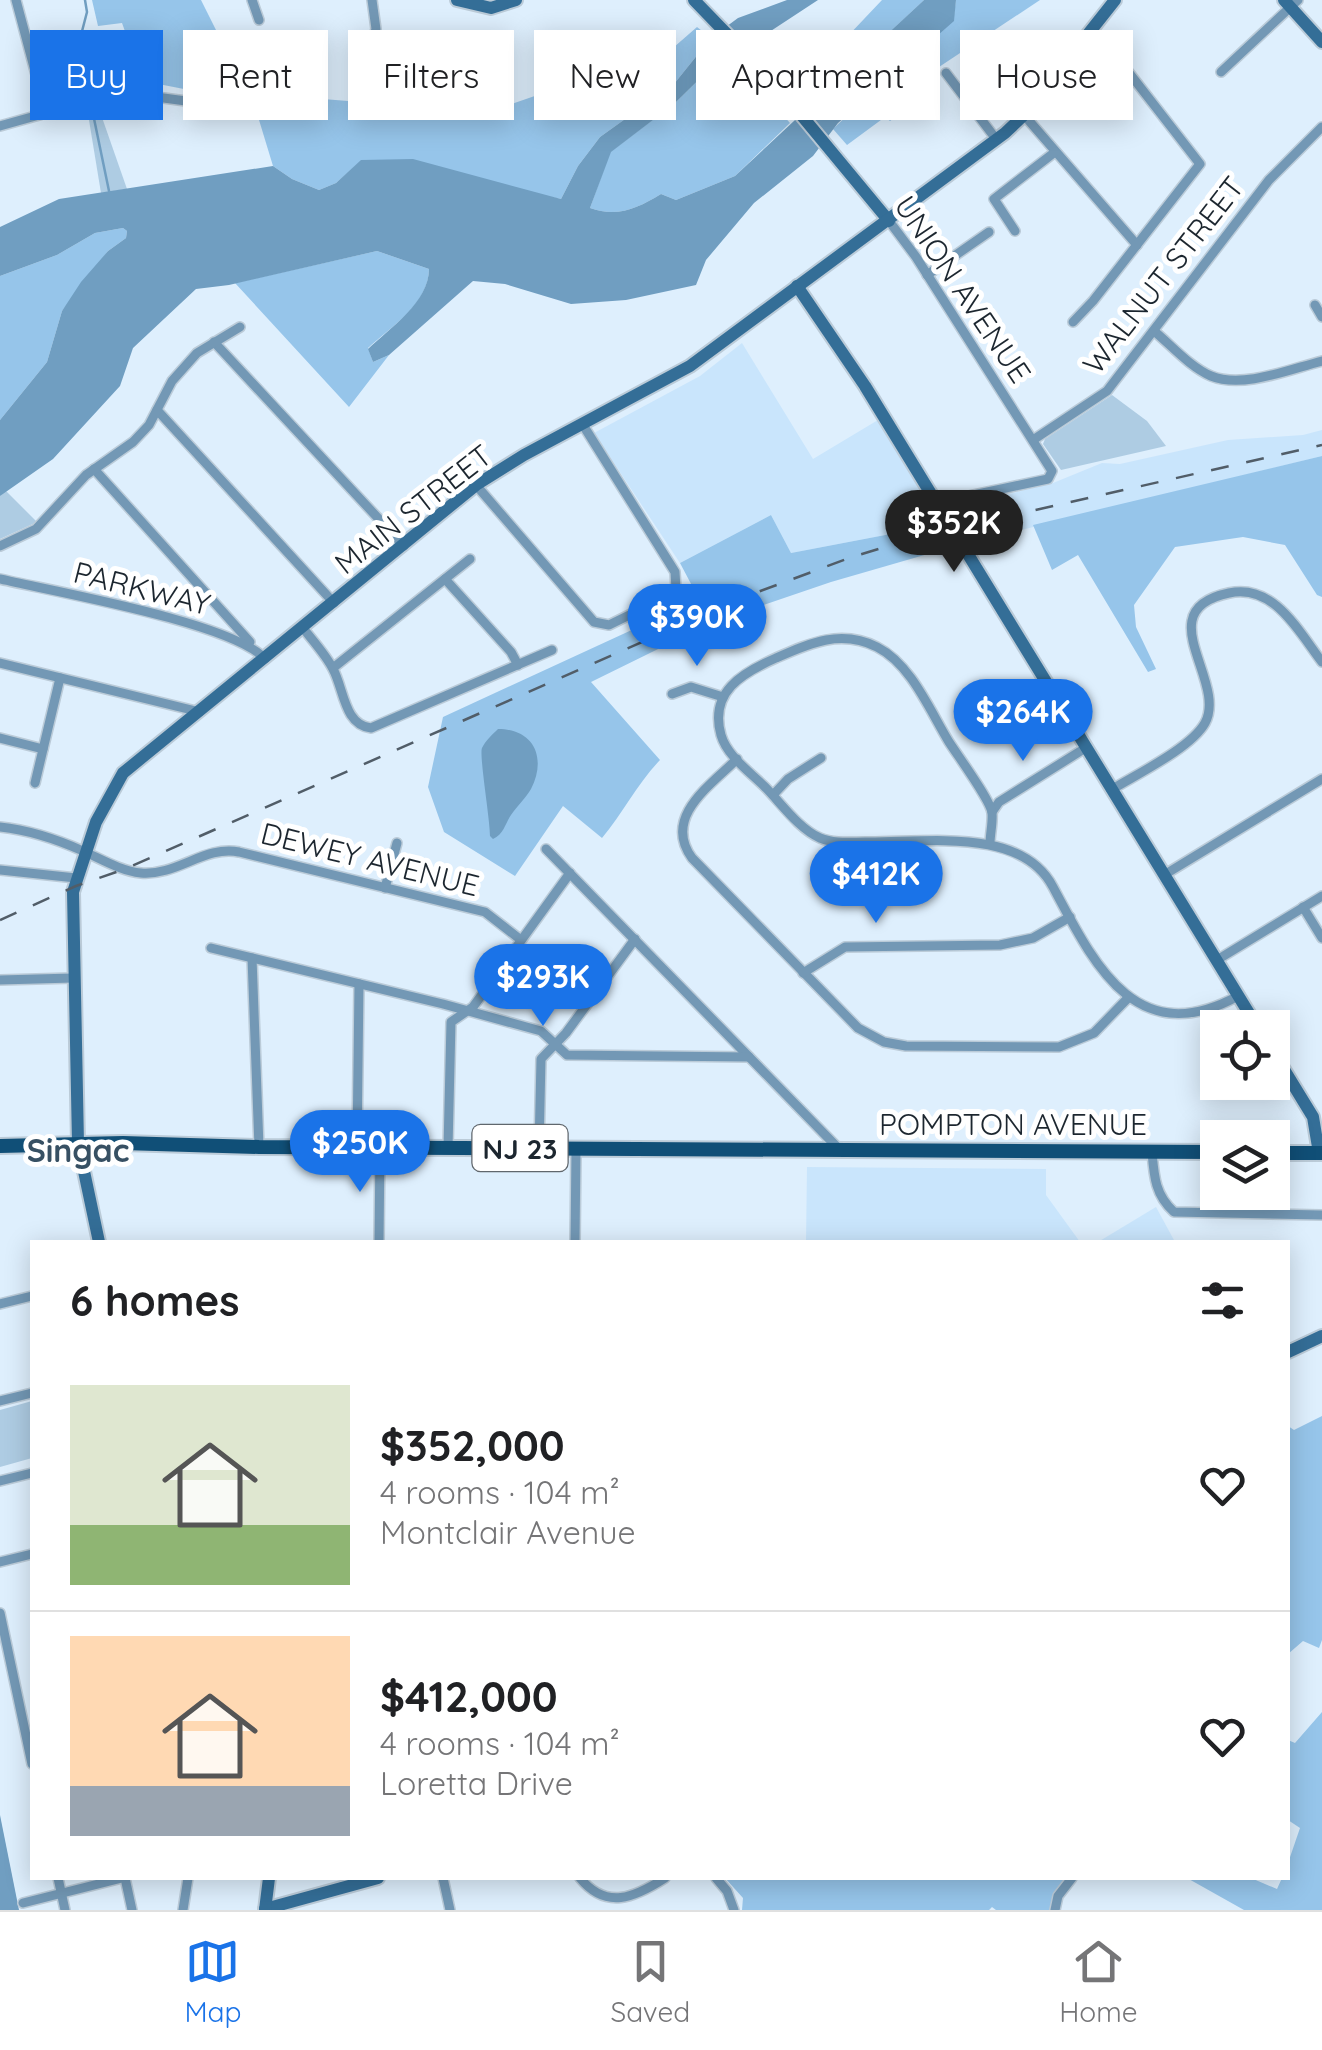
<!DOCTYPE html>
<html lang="en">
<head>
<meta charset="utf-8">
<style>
	:root { --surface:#fff; --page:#f2f2f2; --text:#202124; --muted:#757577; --line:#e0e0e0; --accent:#1a73e8 }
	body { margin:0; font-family:Quicksand,sans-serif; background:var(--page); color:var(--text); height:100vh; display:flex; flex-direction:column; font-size:38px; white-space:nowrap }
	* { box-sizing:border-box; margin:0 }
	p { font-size:32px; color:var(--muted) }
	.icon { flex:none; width:55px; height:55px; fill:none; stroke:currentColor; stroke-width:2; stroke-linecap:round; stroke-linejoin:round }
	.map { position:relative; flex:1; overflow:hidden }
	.side { position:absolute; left:30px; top:1240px; width:1260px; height:640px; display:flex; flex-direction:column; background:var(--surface); border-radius:0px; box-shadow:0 5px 25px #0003 }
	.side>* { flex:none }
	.banner { position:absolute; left:30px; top:30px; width:1262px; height:90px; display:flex; gap:20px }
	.buttons { position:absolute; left:1200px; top:1010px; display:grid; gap:20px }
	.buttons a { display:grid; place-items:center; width:90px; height:90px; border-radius:0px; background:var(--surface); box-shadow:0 5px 25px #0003; font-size:50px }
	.price { position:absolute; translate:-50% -85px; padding:0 22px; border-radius:35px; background:var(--accent); color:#fff; font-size:32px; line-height:65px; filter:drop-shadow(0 2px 5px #0008) }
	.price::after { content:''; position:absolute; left:50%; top:60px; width:30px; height:22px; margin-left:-15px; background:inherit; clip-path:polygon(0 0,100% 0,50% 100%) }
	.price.active { background:#222; color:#fff }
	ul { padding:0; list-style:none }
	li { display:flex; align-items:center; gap:30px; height:250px; padding:0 40px }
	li+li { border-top:2px solid var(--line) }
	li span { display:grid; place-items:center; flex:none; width:280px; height:200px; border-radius:0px; color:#555 }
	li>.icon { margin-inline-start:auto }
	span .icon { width:120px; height:120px; fill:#fffc; stroke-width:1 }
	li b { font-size:42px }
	h2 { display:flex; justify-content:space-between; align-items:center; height:120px; padding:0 40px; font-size:42px }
	.pill { padding:0 35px; border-radius:0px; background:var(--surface); box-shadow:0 5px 25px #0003; font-size:35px; line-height:90px }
	.pill.active { background:var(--accent); color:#fff }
	.tabs { display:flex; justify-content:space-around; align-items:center; height:140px; border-top:2px solid var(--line); background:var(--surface); font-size:28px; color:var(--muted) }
	.tabs a { display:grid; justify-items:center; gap:5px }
	.tabs .active { color:var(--accent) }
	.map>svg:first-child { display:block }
	.built { fill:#c9e5fc }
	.green { fill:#aecce3 }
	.forest { fill:#96c5ea }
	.water { fill:#709ec1 }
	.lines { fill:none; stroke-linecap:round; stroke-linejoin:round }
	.stream { stroke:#709ec1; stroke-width:2.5 }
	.street-casing { stroke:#bbcbd8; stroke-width:12 }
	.secondary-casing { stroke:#bbcbd8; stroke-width:16 }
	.primary-casing { stroke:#bbcbd8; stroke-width:18 }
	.street { stroke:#7398b5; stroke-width:9 }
	.secondary { stroke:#346e97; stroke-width:12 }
	.primary { stroke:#104f77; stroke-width:14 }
	.rail { stroke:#515d68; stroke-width:2.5; stroke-dasharray:18 18; stroke-linecap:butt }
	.labels { text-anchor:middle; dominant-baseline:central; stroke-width:10; stroke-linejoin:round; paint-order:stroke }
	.shield { fill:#fff; stroke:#60676d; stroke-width:2.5 }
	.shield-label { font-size:28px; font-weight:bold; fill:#1c262f }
	.street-label { font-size:30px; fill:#1c262f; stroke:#fff }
	.neighbourhood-label { font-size:32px; font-weight:bold; fill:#375063; stroke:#fff }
</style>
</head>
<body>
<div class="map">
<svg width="1322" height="1910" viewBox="0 0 1322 1910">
	<rect width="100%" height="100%" fill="#deeffd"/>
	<!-- built -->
	<g class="built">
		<polygon points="742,343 813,459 878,420 939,518 949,509 1053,483 1102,463 1120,464 1228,440 1303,435 1322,430 1322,456 952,547 901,532 791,553 771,515 680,563 594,433 700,376"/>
		<polygon points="807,1167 1046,1169 1046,1195 1080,1242 806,1242"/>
		<polygon points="1156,1207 1175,1242 1098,1242"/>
	</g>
	<!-- green -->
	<g class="green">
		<polygon points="98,106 127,189 101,193 87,108"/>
		<polygon points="1112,395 1147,421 1166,446 1061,470 1043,444 1045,439"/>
		<polygon points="5,490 37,522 0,539 0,496"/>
		<polygon points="32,1401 32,1458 0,1467 0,1410"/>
	</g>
	<!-- forest -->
	<g class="forest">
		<polygon points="92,0 201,0 237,72 310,98 488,112 552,90 591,51 626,89 697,27 711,38 674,84 600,137 578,166 561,199 361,161 336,183 319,190 292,179 273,166 256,110 235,99 143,81 122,23 98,26"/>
		<polygon points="882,0 924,0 810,107 786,87 846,38"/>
		<polygon points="956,0 1040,0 933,71 939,84 890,121 885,117 847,145 833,129 897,68 953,21"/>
		<path d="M726,53L790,123L735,176L676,200L661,194C638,208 617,218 590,208L610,152L674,104Z"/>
		<polygon points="123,228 127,231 126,238 108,251 62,311 47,362 0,420 0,276 57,255 95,233"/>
		<path d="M377,251L429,269C429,303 391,327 368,348L373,362L389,355L349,407L235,283Z"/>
		<polygon points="1322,456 1322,597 1317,595 1285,545 1243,537 1175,547 1134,605 1136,627 1156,669 1148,672 1078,555 1052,570 1033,525"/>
		<path d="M771,515L791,553L901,532L952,547L831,582L711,623L591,682L660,760C637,784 623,813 602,838L563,806L515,876L444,832L428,787L443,717L699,599L680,563Z"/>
		<polygon points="1322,1416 1322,1640 1319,1648 1303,1641 1288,1654 1288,1426 1294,1430"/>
		<polygon points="1322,1712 1322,1910 1244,1910 1187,1878 1251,1878 1277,1889 1282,1878 1288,1878 1288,1863 1300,1828 1288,1820 1288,1740 1295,1743"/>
		<polygon points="725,1878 1073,1878 1067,1882 1060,1910 996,1910 992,1907 989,1910 742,1910 743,1898"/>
	</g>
	<!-- water -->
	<g class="water">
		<path d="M787,0H818L757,40L726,53L674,104L611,152L590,208C617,218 638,208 661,194L676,200L735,176L924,0H956L954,21L838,123L813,156L754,203L706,260L696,285L626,300L571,304L505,284L473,281L389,355L373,362L368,349C390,328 429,302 429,269L377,251L229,285L196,289L133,348L120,386L53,459L0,496V420L47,362L62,311L81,282L108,251L126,238L127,231L123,228L95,233L57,255L0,276V227L59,199L273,166L292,179L319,190L336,183L361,160L413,159L561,199L578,166L600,137L674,84L711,38L738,18Z"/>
		<path d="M498,729C534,729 547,758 531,789C526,798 517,806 511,815C505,824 504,834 493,839L490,836C490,819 479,755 482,748C485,741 493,734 498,729Z"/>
		<polygon points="0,1815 19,1910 0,1910"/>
	</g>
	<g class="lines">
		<!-- stream -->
		<g class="stream">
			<polyline points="80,39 87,12 85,0"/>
			<polyline points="92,109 109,191"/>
		</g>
		<!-- street casing -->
		<g class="street-casing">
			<g id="street">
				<polyline points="16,0 46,112"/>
				<polyline points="252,0 259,20"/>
				<polyline points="370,48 376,29 372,0"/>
				<polyline points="1221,72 1298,0"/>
				<polyline points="946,73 996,139"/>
				<polyline points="1024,115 1137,245"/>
				<polyline points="0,126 114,94 134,94 223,106"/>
				<polyline points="889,221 916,257 1052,471 1048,479 936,503"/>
				<polyline points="1015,231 994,199 1055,152"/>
				<polyline points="927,275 989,232"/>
				<polyline points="1315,305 1322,317"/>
				<polyline points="1073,322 1093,301 1200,164 1109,47 1090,30"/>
				<path d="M1154,331C1171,345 1190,367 1211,376C1243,389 1290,369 1322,361"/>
				<polyline points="214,342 404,546"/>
				<polyline points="157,410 334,603"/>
				<polyline points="1033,440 1107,391 1269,180 1322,127"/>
				<polyline points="94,469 250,642"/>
				<polyline points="476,485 594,622 609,625 668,596 676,589 675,572 583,425"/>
				<polyline points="0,546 36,529 86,475 133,442 149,425 172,381 197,353 240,327"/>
				<path d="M0,579C56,592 233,623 265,659"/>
				<polyline points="445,579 511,652 518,665"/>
				<path d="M303,628C313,641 326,655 333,669C344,689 344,725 371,728L552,650"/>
				<polyline points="0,663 200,712"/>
				<polyline points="333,668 470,559"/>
				<polyline points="672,694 691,687 723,697"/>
				<polyline points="0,738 43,749"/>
				<path d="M737,759C711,785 662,817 692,858L858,1028L884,1042L906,1046L1059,1047L1094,1033L1128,998"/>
				<polyline points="35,783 60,678"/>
				<path d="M1111,790C1137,774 1191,748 1205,723C1228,681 1147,610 1229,593C1274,583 1299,632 1322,662"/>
				<polyline points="773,795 788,779 821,758"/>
				<polyline points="992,812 999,802 1087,747"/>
				<path d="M0,827C29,830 56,839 83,851C101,859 121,871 141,873C177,876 205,845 239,852L485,912L521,940"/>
				<path d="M990,844C990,834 993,822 992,813C991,801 958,756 949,742C930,711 911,664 877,647C841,629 810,643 776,658C742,673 709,692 721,735C727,756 750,772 765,787C781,803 799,829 820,838C834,844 851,842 865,842C925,843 1021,826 1053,887C1094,964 1136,1052 1238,996"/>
				<polyline points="546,849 840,1150"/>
				<polyline points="0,870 76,878"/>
				<polyline points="1164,875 1322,779"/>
				<polyline points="385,888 397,843"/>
				<polyline points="1303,907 1322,938"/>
				<polyline points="211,948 443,1004 541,1031 567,1055 749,1057"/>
				<polyline points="252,958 259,1147"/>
				<polyline points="1217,960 1322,896"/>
				<polyline points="803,973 845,947 1000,945 1033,938 1070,917"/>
				<polyline points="0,980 73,978"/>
				<polyline points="357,1147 359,984"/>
				<polyline points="448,1148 451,1022 473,1007 570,873"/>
				<polyline points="539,1148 541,1059 566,1033 635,939"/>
				<path d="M1152,1152C1154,1176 1155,1195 1174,1212L1322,1215"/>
				<polyline points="379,1242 380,1148"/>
				<polyline points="575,1242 576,1149"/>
				<polyline points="0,1304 32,1296"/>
				<polyline points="0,1401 32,1393"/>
				<polyline points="0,1481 32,1473"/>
				<polyline points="0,1562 32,1554"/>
				<polyline points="0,1613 32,1764"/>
				<polyline points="58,1878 65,1910"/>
				<polyline points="125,1878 132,1910"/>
				<polyline points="443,1878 450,1910"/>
				<path d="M580,1878C606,1910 634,1898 665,1878"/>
				<polyline points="716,1878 727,1891 734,1910"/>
				<polyline points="23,1903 122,1878"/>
				<polyline points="183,1910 188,1878"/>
				<polyline points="1055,1910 1058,1896 1072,1878"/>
			</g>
		</g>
		<!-- secondary casing -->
		<g class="secondary-casing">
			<g id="secondary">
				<polyline points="457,0 491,8 516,0"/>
				<polyline points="694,0 778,87 889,221"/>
				<polyline points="1284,0 1322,42"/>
				<polyline points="797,286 865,386 1258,1028"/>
				<polyline points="1272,1050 1313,1117 1319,1153"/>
				<polyline points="99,1242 78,1143 73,892 96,822 123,773 476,485 524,455 690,366 1005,133 1024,115 1115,0"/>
				<polyline points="1288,1352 1322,1336"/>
				<polyline points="265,1909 378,1878"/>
				<polyline points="265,1910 269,1878"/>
			</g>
		</g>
		<!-- primary casing -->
		<g class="primary-casing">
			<g id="primary">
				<polyline points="0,1146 123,1143 259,1147 1218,1152"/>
				<polyline points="1272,1153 1322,1153"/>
			</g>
		</g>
		<!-- street -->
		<use href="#street" class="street"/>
		<!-- secondary -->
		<use href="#secondary" class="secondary"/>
		<!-- primary -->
		<use href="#primary" class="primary"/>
		<!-- rail -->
		<polyline class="rail" points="0,920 76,886 125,869 747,596 852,557 921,536 1322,445"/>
	</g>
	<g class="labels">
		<!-- shield labels -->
		<rect class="shield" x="472.5" y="1125" width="95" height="46" rx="8"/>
		<g class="shield-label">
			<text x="520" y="1148">NJ 23</text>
		</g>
		<!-- street labels -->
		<g class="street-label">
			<text transform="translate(1163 275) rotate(-52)">WALNUT STREET</text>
			<text transform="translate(963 289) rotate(56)">UNION AVENUE</text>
			<text transform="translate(413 509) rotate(-38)">MAIN STREET</text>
			<text transform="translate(142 588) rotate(14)">PARKWAY</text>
			<text transform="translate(370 859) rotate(14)">DEWEY AVENUE</text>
			<text x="1013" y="1124">POMPTON AVENUE</text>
		</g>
		<!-- neighbourhood labels -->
		<g class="neighbourhood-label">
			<text x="78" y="1150">Singac</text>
		</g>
	</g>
</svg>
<div class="buttons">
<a><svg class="icon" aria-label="locate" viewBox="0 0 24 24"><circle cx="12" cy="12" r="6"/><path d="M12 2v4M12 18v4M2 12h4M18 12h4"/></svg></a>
<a><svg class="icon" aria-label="layers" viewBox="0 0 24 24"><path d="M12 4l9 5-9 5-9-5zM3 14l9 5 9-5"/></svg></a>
</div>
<b class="price active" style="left:954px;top:575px">$352K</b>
<b class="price" style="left:697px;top:669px">$390K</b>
<b class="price" style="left:1023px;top:764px">$264K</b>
<b class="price" style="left:876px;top:926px">$412K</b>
<b class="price" style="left:543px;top:1029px">$293K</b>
<b class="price" style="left:360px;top:1195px">$250K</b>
<div class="banner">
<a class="pill active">Buy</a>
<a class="pill">Rent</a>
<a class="pill">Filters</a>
<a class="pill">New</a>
<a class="pill">Apartment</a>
<a class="pill">House</a>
</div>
<section class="side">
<h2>6 homes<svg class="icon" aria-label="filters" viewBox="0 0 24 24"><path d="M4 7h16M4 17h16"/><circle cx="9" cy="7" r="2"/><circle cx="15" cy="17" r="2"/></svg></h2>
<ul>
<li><span style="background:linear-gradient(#dfe7d0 70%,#8fb573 0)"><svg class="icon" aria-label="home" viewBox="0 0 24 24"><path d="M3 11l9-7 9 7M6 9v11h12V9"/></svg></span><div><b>$352,000</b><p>4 rooms · 104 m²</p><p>Montclair Avenue</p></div><svg class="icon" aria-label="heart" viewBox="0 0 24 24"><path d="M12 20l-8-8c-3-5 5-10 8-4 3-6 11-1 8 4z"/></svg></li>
<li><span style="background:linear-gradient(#ffd9b3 75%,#9aa5b1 0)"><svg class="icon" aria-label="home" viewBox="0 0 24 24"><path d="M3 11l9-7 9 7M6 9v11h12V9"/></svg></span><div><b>$412,000</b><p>4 rooms · 104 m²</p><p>Loretta Drive</p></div><svg class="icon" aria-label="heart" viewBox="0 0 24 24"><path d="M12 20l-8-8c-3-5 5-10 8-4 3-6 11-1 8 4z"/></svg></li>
</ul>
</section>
</div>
<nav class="tabs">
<a class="active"><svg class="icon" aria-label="map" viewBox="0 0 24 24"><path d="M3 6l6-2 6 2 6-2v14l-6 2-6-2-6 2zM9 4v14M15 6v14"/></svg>Map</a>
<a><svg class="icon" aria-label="saved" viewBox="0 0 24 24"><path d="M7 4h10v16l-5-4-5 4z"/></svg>Saved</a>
<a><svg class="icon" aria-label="home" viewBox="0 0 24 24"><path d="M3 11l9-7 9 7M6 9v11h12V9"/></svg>Home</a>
</nav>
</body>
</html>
